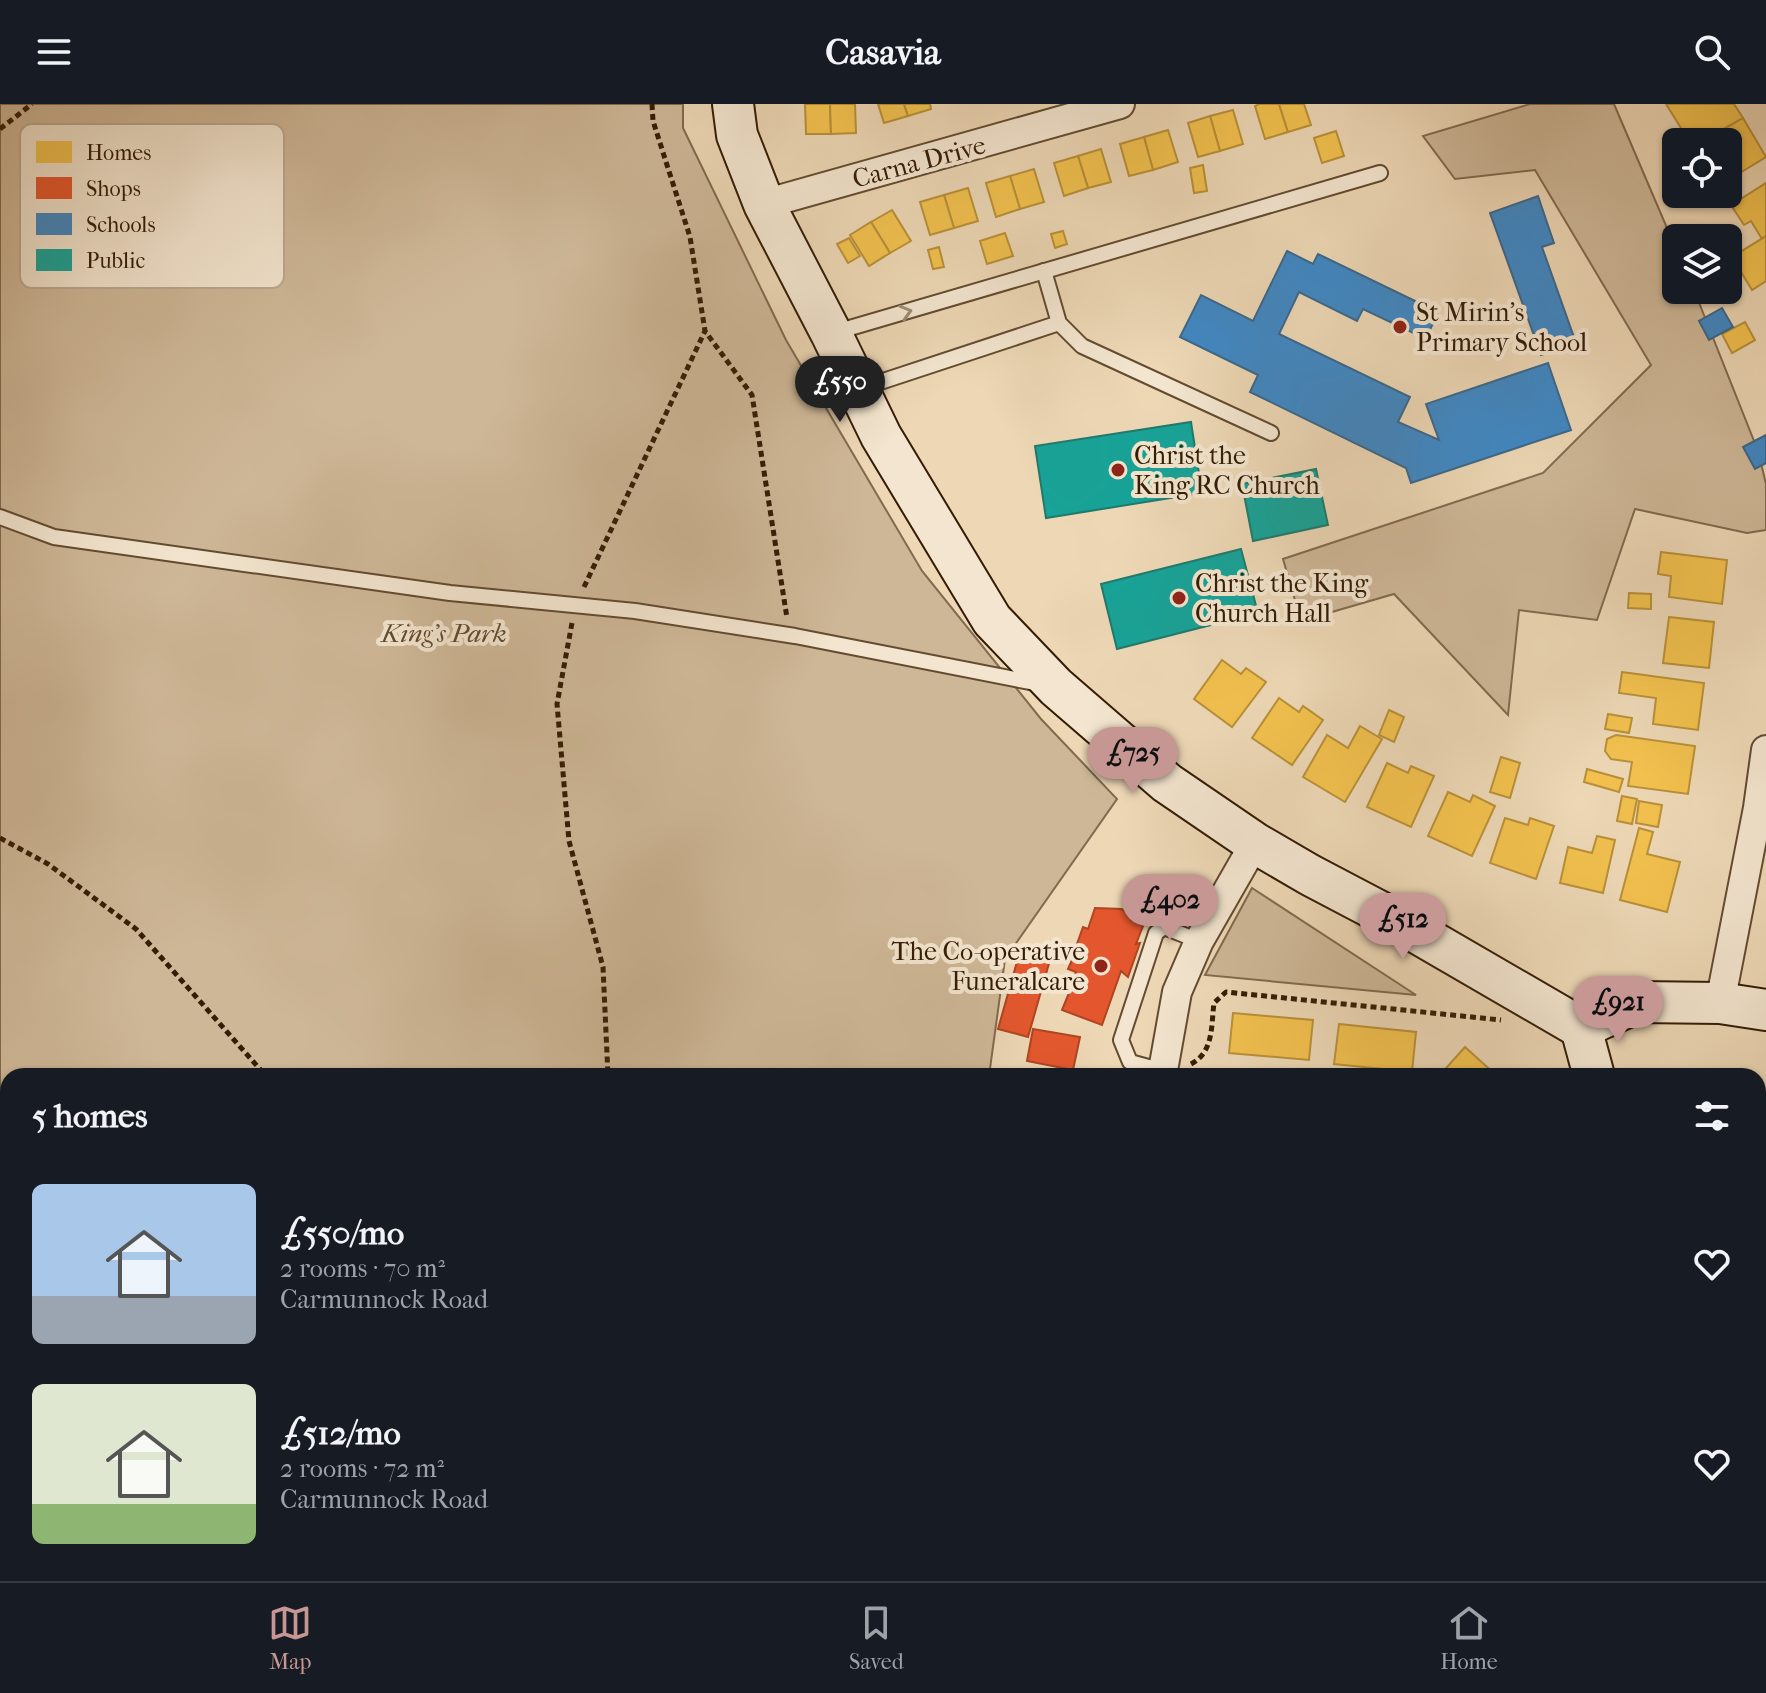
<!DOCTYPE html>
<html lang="en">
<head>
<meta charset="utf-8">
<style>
	:root { --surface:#171b24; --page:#242831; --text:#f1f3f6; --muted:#9ea1a6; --line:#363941; --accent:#c59692 }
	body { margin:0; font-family:"IM FELL French Canon",serif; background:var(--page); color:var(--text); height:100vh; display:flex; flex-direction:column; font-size:30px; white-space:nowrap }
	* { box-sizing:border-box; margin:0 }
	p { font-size:26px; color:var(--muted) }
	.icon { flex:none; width:44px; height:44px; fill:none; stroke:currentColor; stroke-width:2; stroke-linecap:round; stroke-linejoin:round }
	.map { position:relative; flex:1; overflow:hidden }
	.side { position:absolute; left:0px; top:964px; width:1766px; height:514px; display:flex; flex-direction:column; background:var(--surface); border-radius:24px 24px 0 0; box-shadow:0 2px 6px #0004 }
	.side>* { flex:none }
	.controls { position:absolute; left:1662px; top:24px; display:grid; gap:16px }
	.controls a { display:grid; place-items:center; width:80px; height:80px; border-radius:12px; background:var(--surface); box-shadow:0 2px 6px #0004; font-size:40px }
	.price { position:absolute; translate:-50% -68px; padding:0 18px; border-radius:28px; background:var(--accent); color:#111; font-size:26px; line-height:52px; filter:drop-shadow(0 2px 4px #0008) }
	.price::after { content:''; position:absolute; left:50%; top:48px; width:24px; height:18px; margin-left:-12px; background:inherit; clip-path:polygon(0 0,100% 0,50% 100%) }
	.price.selected { background:#222; color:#fff }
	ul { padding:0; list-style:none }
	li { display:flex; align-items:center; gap:24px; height:200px; padding:0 32px }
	li span { display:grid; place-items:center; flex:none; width:224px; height:160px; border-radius:12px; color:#555 }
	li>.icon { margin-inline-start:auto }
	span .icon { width:96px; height:96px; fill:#fffc; stroke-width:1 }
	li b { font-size:34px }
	h2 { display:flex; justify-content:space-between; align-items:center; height:96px; padding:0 32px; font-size:34px }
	header { display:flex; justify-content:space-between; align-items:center; height:104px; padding:0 32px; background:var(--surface); font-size:36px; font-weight:800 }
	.tab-bar { display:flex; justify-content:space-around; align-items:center; height:112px; border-top:2px solid var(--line); background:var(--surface); font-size:22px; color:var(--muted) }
	.tab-bar a { display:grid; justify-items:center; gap:4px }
	.tab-bar .selected { color:var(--accent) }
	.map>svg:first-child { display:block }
	.green { fill:#ceb797; stroke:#816a4e; stroke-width:2 }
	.homes { fill:#f2c14e; stroke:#b99038; stroke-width:2 }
	.shops { fill:#e4572e; stroke:#af4521; stroke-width:2 }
	.schools { fill:#3f88c5; stroke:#3c688b; stroke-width:2 }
	.public { fill:#17a398; stroke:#207a6c; stroke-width:2 }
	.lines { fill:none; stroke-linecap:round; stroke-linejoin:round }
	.lane-casing { stroke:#624b30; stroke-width:18 }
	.street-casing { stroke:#624b30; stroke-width:32 }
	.secondary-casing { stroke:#341c04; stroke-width:44 }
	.path { stroke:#341c04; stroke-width:5; stroke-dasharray:6 4; stroke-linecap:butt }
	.lane { stroke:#f3e5cf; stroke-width:14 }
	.street { stroke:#f3e5cf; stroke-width:28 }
	.secondary { stroke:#f3e5cf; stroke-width:40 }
	.oneway { stroke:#9d8b74 }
	.poi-dot { fill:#8f2418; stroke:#f3e5cf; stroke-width:3 }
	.labels { text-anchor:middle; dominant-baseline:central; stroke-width:8; stroke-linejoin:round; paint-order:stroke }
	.street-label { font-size:26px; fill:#341c04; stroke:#f3e5cf }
	.poi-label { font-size:26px; fill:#341c04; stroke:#f3e5cf; text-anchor:start }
	.park-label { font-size:26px; font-style:italic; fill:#624a30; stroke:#f3e5cf }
	.key { fill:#f3e5cf; stroke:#baa992; stroke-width:2 }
	.key-label { font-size:22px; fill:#341c04 }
</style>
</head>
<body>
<header><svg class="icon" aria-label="menu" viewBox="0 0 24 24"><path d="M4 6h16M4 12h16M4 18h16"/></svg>Casavia<svg class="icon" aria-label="search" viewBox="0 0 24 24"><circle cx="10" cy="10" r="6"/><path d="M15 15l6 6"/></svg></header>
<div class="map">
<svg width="1766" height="1477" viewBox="0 0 1766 1477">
	<rect width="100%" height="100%" fill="#edd7b5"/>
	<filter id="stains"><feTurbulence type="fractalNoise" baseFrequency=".0025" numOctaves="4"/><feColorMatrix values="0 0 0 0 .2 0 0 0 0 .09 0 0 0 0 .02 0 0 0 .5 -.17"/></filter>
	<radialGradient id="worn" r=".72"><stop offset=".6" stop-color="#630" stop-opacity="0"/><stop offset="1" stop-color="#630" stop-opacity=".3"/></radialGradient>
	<!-- green -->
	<g class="green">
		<polygon points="0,0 683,0 683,24 786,236 922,467 1041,615 1117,695 1005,855 989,972 8,972 8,1470 921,1470 920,1477 0,1477"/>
		<polygon points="1530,0 1614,0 1676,145 1676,186 1694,186 1758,347 1766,380 1766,426 1747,429 1635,405 1597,516 1519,506 1508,611 1394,490 1301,517 1283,455 1543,369 1651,261 1535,66 1455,75 1423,32"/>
		<polygon points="1252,784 1416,891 1205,871"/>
	</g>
	<!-- homes -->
	<g class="homes">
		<polygon points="805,0 830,0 831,30 806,30"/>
		<polygon points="830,0 855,0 856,29 831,30"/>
		<polygon points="878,0 904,0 908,12 884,19"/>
		<polygon points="904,0 930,0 931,5 908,12"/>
		<polygon points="1259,0 1279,0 1288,28 1265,35 1255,2"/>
		<polygon points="1279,0 1304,0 1311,21 1288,28"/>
		<polygon points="1666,0 1734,0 1743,14 1700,38 1693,27 1686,32"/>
		<polygon points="1233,6 1243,40 1220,47 1210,12"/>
		<polygon points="1210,12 1220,47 1198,53 1188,19"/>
		<polygon points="1743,14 1766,53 1728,76 1728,38 1702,38"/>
		<polygon points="1168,26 1178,58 1153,66 1144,33"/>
		<polygon points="1336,27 1344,52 1322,59 1314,34"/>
		<polygon points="1144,33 1153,66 1129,72 1120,40"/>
		<polygon points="1101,45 1111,78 1088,84 1078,52"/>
		<polygon points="1078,52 1088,84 1064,92 1054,59"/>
		<polygon points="1203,61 1207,87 1194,89 1190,64"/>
		<polygon points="1034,65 1044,98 1020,105 1010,72"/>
		<polygon points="1010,72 1020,105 996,113 986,79"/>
		<polygon points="1766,79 1766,132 1762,135 1751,117 1744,121 1731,101"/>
		<polygon points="968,84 978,117 954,124 944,91"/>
		<polygon points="944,91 954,124 930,131 920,98"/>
		<polygon points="892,106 911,137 890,149 871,118"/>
		<polygon points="871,118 890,149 869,162 850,131"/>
		<polygon points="1063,127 1067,140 1055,144 1051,130"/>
		<polygon points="1005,129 1013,152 987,160 980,137"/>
		<polygon points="1766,132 1766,177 1752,186 1732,153"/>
		<polygon points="849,134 860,152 848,159 837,140"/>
		<polygon points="939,143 944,163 933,165 928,146"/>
		<polygon points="1745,218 1755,236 1732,249 1722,230"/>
		<polygon points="1661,448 1727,456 1722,500 1669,493 1671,472 1658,470"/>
		<polygon points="1629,489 1651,490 1651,505 1628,504"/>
		<polygon points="1669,513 1714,518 1709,564 1663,559"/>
		<polygon points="1222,556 1241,570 1246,564 1266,578 1232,623 1194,595"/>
		<polygon points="1622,568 1704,579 1698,626 1653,620 1656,594 1619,589"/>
		<polygon points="1279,594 1299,608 1303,602 1323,616 1292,661 1252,634"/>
		<polygon points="1389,606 1404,613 1394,638 1379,631"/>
		<polygon points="1608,610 1632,614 1629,629 1605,625"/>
		<polygon points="1360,622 1382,635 1345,698 1303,673 1327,631 1348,644"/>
		<polygon points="1616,631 1695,642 1688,690 1628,682 1632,658 1611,655 1605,647 1607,635"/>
		<polygon points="1501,653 1520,659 1510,694 1490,688"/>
		<polygon points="1387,659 1408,669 1411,662 1434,672 1411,723 1367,703"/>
		<polygon points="1587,665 1623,675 1619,688 1584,678"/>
		<polygon points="1448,688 1470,698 1473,691 1495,702 1472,752 1428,732"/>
		<polygon points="1622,692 1637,695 1632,720 1617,717"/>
		<polygon points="1639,697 1662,701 1658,723 1636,719"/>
		<polygon points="1505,714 1528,721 1530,714 1554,722 1536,775 1490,759"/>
		<polygon points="1639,724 1653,728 1647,750 1680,758 1667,808 1620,796"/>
		<polygon points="1597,732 1615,736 1603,789 1560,779 1568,743 1592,749"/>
		<polygon points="1233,909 1313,916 1309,956 1229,949"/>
		<polygon points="1339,920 1416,928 1412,968 1334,960"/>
		<polygon points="1465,943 1497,972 1439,972"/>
		<polygon points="940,1470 1016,1470 1015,1477 950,1477 939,1475"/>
		<polygon points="1651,1470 1693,1470 1694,1477 1652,1477"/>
	</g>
	<!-- shops -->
	<g class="shops">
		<polygon points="1095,804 1122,805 1143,822 1136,840 1140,839 1128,873 1121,867 1102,921 1062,906 1069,889 1063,886 1067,876 1073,878 1076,868 1068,865 1072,856 1080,858 1081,853 1073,851 1083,823 1088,825"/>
		<polygon points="1020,847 1050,856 1028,933 998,925"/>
		<polygon points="1033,925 1080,933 1073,966 1027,957"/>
		<polygon points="1758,1263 1766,1274 1766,1336 1758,1342"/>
	</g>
	<!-- schools -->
	<g class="schools">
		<polygon points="1538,92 1554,139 1542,143 1576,239 1541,251 1490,109"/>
		<polygon points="1287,147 1313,160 1318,150 1438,208 1426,235 1363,205 1357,217 1299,188 1279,230 1410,293 1398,318 1439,336 1426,300 1548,259 1571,326 1411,379 1406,364 1250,288 1258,271 1180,233 1201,191 1253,217"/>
		<polygon points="1722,204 1733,223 1709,236 1699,217"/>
		<polygon points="1766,331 1766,359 1755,365 1743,343"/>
	</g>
	<!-- public -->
	<g class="public">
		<polygon points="1191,318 1202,389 1046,414 1035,342"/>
		<polygon points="1316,365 1328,421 1253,437 1242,380"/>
		<polygon points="1241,445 1258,509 1117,545 1101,480"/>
	</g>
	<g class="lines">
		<!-- lane casing -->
		<g class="lane-casing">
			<g id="lane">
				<polyline points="1044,167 1059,219 1082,242 1271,329"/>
				<polyline points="836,228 1380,69"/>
				<polyline points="862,284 1059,219"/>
				<polyline points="0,413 54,433 450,489 635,507 795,532 1040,580"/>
				<polyline points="1163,967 1130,958 1121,936 1156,829 1164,823 1199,837"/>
			</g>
		</g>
		<!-- street casing -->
		<g class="street-casing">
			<g id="street">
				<polyline points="764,100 1120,0"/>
				<polyline points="1720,899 1758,704 1766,646"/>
				<polyline points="1162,972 1177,888 1199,837 1255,739"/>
				<polyline points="1600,1470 1602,1477"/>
				<polyline points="1060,1477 1061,1470"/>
			</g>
		</g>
		<!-- secondary casing -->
		<g class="secondary-casing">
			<g id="secondary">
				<polyline points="733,0 737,31 764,100 831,229 881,332 992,516 1056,583 1167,679 1255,739 1310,771 1388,812 1581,924"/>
				<polyline points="1581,924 1638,898 1720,899 1766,906"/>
				<polyline points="1581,924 1594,972"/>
				<polyline points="1758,1167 1766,1177"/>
			</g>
		</g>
		<!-- path -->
		<g class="path">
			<polyline points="652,0 653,17 690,133 705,227 752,291 787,514"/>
			<polyline points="0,25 32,0"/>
			<polyline points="584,483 705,227"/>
			<polyline points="572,519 557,600 569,737 603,863 608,972"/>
			<polyline points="0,734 48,760 136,825 266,972"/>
			<path d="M1191,960C1214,948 1211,922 1214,899L1226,888L1501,916"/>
			<polyline points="623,1470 640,1477"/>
			<polyline points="492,1477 505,1470"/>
		</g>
		<!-- lane -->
		<use href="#lane" class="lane"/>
		<!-- street -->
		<use href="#street" class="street"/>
		<!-- secondary -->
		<use href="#secondary" class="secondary"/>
	</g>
	<!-- one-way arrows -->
	<defs><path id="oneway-chevron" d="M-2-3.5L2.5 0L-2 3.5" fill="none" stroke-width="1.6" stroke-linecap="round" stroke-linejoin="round" transform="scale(2)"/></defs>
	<use class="oneway" href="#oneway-chevron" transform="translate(906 208) rotate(-16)"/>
	<!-- markers -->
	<g class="poi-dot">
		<circle cx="1400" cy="223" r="8"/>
		<circle cx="1118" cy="366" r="8"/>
		<circle cx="1179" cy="494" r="8"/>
		<circle cx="1101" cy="862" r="8"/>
	</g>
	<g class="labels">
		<!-- street labels -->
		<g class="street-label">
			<text transform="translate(919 58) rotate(-15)">Carna Drive</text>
		</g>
		<!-- poi labels -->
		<g class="poi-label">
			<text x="1416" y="208">St Mirin's<tspan x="1416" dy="30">Primary School</tspan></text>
			<text x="1134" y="351">Christ the<tspan x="1134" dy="30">King RC Church</tspan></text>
			<text x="1195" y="479">Christ the King<tspan x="1195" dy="30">Church Hall</tspan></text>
			<text x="1085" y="847" text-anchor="end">The Co-operative<tspan x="1085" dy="30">Funeralcare</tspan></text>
		</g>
		<!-- park labels -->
		<g class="park-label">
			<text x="444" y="529">King's Park</text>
		</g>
	</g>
	<!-- legend -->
	<rect x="20" y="20" width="264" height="164" rx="12" class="key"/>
	<rect x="36" y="37" width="36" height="22" fill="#f2c14e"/>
	<rect x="36" y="73" width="36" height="22" fill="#e4572e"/>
	<rect x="36" y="109" width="36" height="22" fill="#3f88c5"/>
	<rect x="36" y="145" width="36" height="22" fill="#17a398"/>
	<g class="key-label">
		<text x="86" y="56">Homes</text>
		<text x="86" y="92">Shops</text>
		<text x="86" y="128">Schools</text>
		<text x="86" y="164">Public</text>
	</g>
	<rect width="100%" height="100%" filter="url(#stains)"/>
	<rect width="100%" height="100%" fill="url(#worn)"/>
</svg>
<div class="controls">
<a><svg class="icon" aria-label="locate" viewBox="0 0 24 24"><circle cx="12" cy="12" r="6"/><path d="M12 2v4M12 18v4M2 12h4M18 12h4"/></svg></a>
<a><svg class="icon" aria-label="layers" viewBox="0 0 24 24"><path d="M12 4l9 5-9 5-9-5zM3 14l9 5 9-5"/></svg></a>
</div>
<b class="price selected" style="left:840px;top:320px">£550</b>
<b class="price" style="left:1133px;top:691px">£725</b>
<b class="price" style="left:1170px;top:838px">£402</b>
<b class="price" style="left:1403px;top:857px">£512</b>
<b class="price" style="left:1618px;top:940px">£921</b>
<section class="side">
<h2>5 homes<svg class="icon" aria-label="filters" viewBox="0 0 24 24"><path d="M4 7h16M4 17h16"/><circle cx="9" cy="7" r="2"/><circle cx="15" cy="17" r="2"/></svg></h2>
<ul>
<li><span style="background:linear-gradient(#a9c7e8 70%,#9aa5b1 0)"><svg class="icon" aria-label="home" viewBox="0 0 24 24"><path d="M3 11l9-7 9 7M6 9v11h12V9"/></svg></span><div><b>£550/mo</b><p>2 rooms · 70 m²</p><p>Carmunnock Road</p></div><svg class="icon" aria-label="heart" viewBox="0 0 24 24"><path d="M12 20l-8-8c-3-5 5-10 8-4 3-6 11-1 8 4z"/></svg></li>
<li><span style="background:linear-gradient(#dfe7d0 75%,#8fb573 0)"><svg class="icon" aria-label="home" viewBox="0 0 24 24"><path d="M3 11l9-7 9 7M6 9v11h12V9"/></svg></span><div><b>£512/mo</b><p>2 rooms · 72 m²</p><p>Carmunnock Road</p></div><svg class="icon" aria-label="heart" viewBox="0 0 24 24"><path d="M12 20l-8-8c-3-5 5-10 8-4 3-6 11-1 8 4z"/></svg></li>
</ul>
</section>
</div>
<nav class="tab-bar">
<a class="selected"><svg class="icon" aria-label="map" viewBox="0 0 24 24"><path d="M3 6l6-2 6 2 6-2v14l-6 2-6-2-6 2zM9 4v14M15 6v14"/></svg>Map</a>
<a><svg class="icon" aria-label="saved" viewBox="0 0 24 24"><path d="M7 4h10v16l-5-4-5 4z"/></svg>Saved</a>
<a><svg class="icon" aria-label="home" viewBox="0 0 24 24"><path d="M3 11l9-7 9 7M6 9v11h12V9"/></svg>Home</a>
</nav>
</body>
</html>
